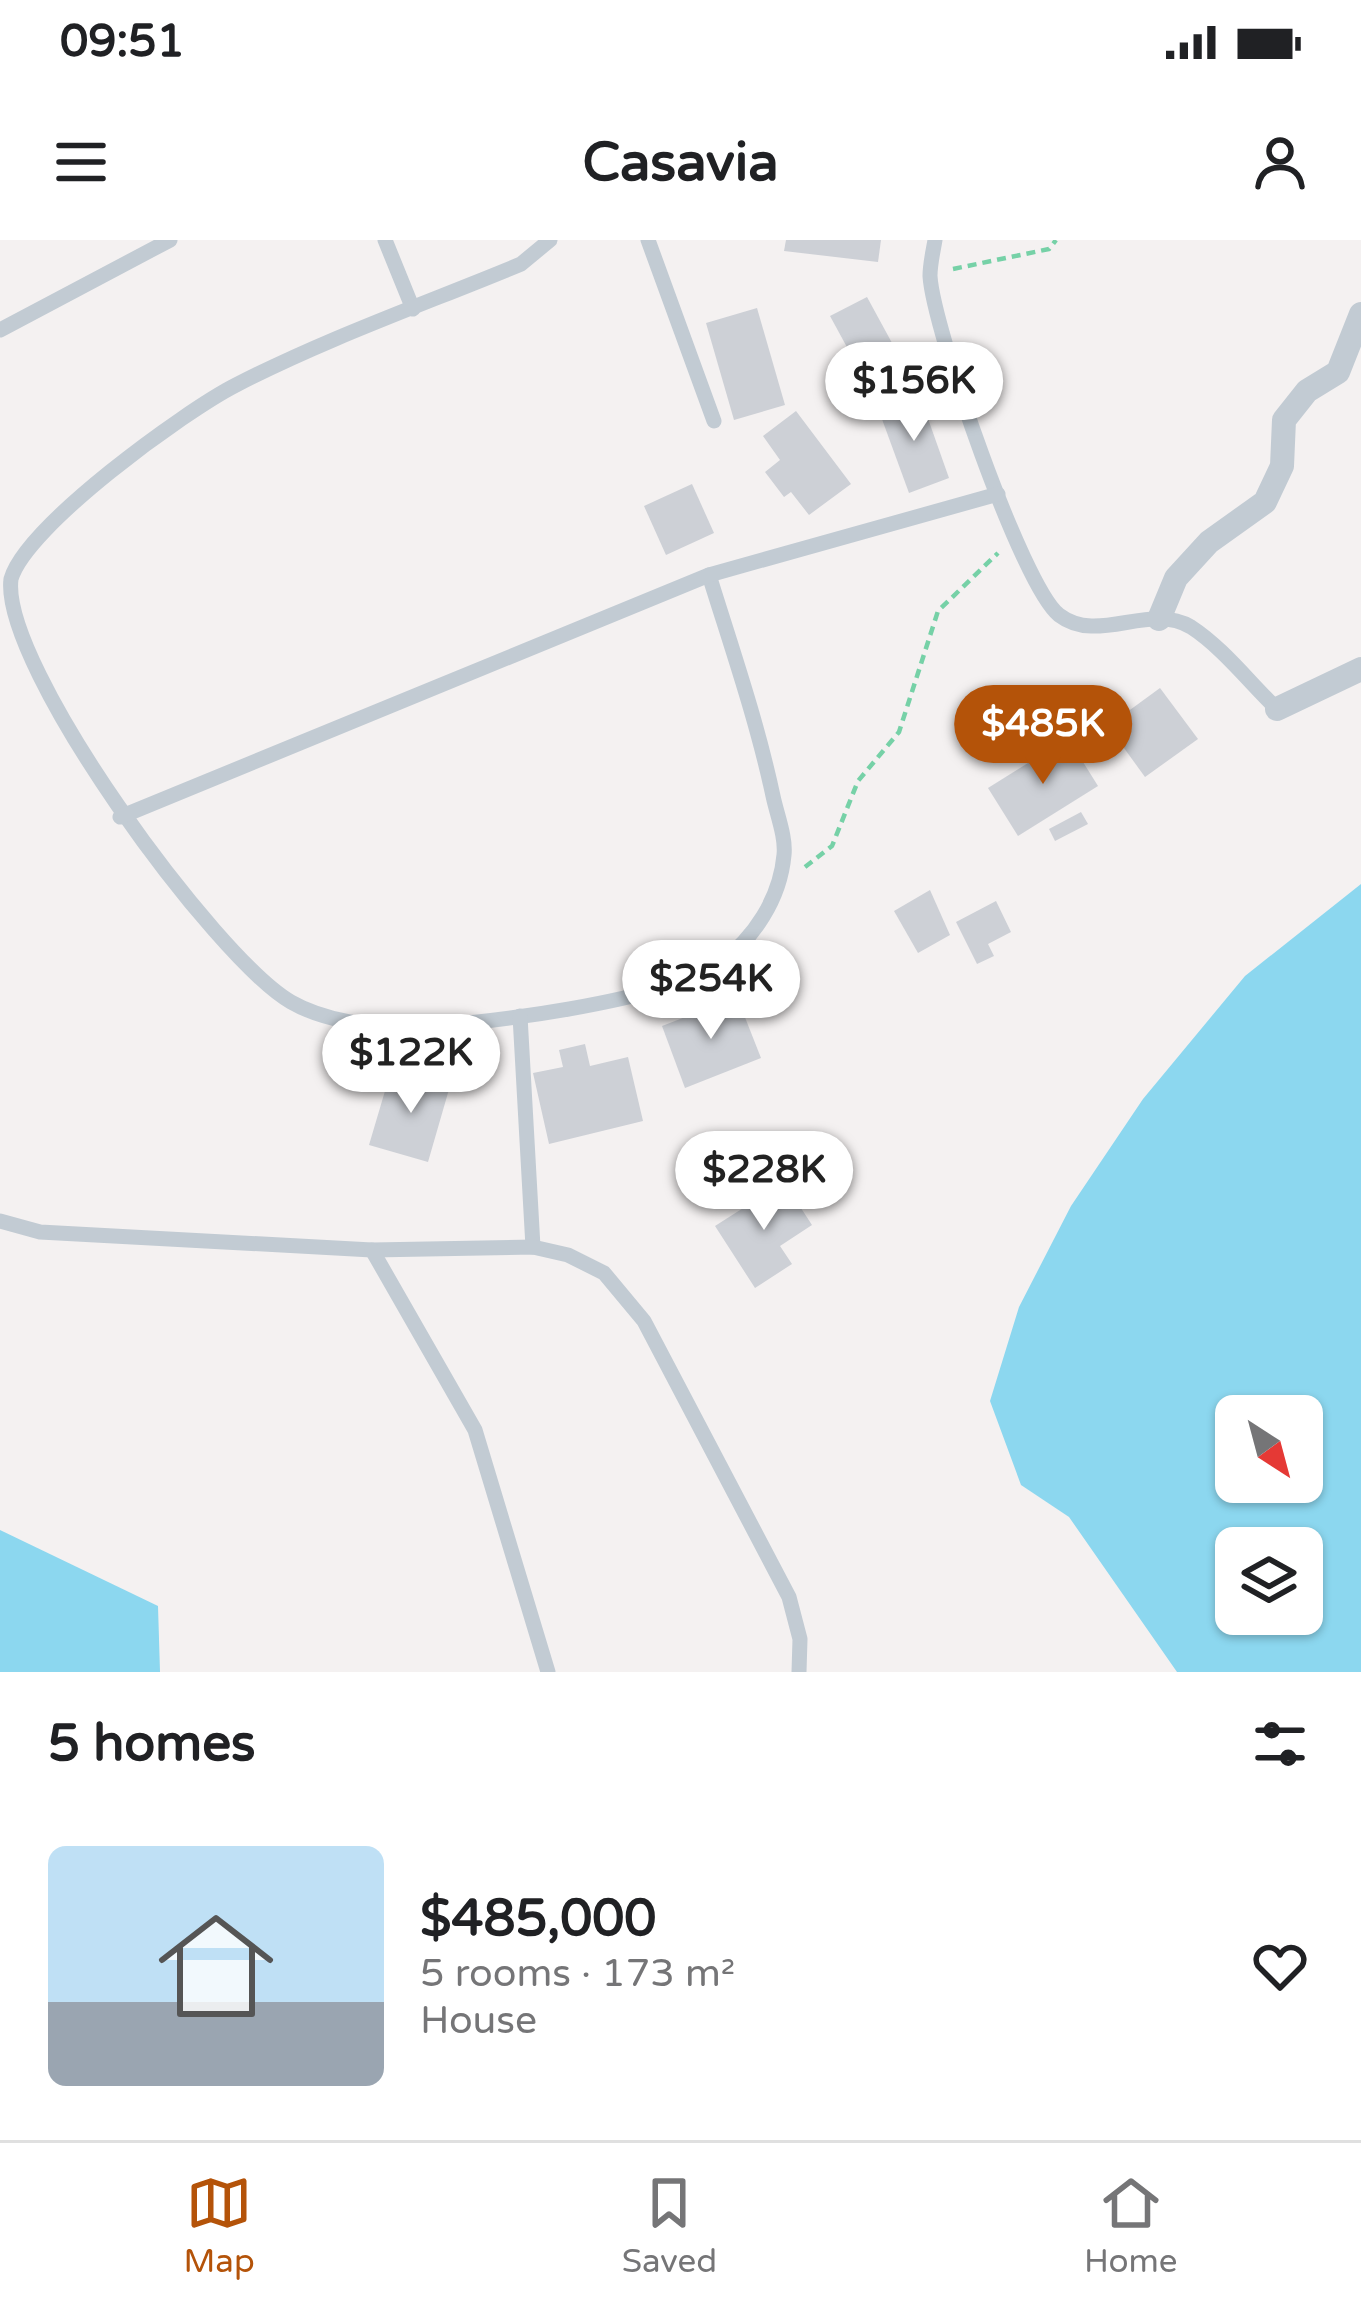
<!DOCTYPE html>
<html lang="en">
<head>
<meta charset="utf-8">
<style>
	:root { --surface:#fff; --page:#f6f6f6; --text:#202124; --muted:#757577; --line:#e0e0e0; --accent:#b45309 }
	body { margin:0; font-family:"Varela Round",sans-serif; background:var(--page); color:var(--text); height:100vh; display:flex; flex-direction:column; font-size:45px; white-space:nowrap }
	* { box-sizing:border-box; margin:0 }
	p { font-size:39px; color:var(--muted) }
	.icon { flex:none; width:66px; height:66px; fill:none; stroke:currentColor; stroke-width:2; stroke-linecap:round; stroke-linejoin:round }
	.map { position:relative; height:1432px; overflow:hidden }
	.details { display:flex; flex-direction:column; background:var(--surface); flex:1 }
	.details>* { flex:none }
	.needle { width:78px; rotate:144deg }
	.controls { position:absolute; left:1215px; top:1155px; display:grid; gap:24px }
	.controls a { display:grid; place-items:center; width:108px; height:108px; border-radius:18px; background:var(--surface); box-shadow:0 3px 9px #0004; font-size:60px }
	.price { position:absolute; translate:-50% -102px; padding:0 27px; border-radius:42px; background:#fff; color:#222; font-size:39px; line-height:78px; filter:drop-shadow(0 3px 6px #0008) }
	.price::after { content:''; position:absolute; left:50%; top:72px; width:36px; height:27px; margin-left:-18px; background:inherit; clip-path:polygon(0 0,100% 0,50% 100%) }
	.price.active { background:var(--accent); color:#fff }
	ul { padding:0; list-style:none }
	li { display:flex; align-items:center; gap:36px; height:300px; padding:0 48px }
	li span { display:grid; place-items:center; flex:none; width:336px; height:240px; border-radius:18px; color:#555 }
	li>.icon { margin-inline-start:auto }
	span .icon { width:144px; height:144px; fill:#fffc; stroke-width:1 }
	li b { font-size:51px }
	h2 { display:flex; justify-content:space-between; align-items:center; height:144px; padding:0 48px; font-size:51px }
	.status { display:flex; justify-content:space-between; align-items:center; height:84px; padding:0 60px; background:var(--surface); direction:ltr }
	.status svg { height:33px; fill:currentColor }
	header { display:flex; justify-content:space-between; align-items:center; height:156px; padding:0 48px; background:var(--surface); font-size:54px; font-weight:700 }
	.tab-bar { display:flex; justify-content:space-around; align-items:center; height:168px; border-top:3px solid var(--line); background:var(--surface); font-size:33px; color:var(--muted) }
	.tab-bar a { display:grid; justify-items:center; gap:6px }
	.tab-bar .active { color:var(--accent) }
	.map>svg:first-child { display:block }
	.water { fill:#8cd7ef; fill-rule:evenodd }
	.building { fill:#cdd0d6 }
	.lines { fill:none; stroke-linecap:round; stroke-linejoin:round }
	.path { stroke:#76d1a7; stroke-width:4.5; stroke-dasharray:9 6; stroke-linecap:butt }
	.service { stroke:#c2cbd3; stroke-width:15 }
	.pedestrian { stroke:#c2cbd3; stroke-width:24 }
</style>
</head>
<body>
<div class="status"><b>09:51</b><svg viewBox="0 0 49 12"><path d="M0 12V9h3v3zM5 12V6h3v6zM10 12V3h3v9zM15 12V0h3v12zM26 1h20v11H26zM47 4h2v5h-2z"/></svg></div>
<header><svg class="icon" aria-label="menu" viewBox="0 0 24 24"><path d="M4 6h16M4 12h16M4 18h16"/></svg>Casavia<svg class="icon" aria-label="person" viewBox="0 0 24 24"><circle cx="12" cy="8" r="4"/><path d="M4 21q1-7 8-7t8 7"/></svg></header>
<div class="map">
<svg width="1361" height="1432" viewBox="0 0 1361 1432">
	<rect width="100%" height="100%" fill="#f4f1f1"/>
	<!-- water -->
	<g class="water">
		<path d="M1361,644V1432H1177L1069,1277L1021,1245L990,1161L1019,1067L1071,966L1143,859L1245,736ZM1236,1176H1302V1242H1236ZM1236,1308H1302V1374H1236Z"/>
		<polygon points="0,1290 158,1366 160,1432 0,1432"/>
	</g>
	<!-- building -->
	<g class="building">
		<polygon points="786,0 881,0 878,22 784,11"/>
		<polygon points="867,57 910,136 873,155 830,76"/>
		<polygon points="757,68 785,165 734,180 706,83"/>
		<polygon points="920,156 949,238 909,253 879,171"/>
		<polygon points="796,171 851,244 809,275 791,252 784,257 765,232 780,220 763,196"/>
		<polygon points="692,244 714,293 666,315 644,266"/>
		<polygon points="1160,448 1198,499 1145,537 1108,486"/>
		<polygon points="1068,498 1098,546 1018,596 988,548"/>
		<polygon points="1081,572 1088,584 1055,601 1049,589"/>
		<polygon points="930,650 950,695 918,713 894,671"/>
		<polygon points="996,661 1011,692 988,704 994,716 977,724 956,682"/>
		<polygon points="737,757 761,818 685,848 662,786"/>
		<polygon points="585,804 590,826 628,817 643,881 549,904 533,833 563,827 559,810"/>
		<polygon points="428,832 452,839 428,922 369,905 390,834 425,844"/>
		<polygon points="784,942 812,985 780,1006 792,1024 755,1048 715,986"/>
	</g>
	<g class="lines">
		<!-- path -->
		<g class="path">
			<polyline points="953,29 1049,9 1056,0"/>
			<polyline points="805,627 832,606 858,541 899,492 938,371 998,313"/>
		</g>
		<!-- service -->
		<g class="service">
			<polyline points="385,0 413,69"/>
			<path d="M550,0L521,24C427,63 327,98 236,145C185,171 26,286 11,339C0,425 216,719 291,762C324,781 371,787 408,787C475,786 668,761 720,723C754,698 780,659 784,615C786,597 777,575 773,556C757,481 732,409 709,335"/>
			<polyline points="648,0 714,181"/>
			<path d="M935,0C933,12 930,24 930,36C933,88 1022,346 1059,375C1098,405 1149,362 1191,387C1222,407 1250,443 1277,469"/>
			<polyline points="0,90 170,0"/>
			<polyline points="120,577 709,335 998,254"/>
			<polyline points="520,776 533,1007"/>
			<polyline points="0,981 40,992 372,1010 533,1007 568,1015 604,1033 644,1081 789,1357 800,1399 799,1432"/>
			<polyline points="372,1010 475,1190 548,1432"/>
		</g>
		<!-- pedestrian -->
		<g class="pedestrian">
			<polyline points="1159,379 1176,338 1209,302 1265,262 1282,226 1284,180 1307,151 1338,132 1361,74"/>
			<polyline points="1277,469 1361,429"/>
		</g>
	</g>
</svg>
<div class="controls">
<a><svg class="needle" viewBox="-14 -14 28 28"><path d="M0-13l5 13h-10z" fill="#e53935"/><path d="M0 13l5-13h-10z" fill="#757577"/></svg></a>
<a><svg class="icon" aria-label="layers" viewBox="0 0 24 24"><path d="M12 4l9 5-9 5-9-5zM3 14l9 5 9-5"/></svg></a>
</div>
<b class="price" style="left:914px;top:204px">$156K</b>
<b class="price active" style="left:1043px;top:547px">$485K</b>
<b class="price" style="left:711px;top:802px">$254K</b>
<b class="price" style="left:411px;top:876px">$122K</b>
<b class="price" style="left:764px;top:993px">$228K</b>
</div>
<section class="details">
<h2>5 homes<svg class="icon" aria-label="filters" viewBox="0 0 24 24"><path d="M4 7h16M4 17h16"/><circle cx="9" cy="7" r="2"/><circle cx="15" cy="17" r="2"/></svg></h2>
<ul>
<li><span style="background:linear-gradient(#bfe0f5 65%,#9aa5b1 0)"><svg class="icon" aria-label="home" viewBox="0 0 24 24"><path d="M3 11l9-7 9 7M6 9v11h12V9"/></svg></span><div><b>$485,000</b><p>5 rooms · 173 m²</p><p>House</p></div><svg class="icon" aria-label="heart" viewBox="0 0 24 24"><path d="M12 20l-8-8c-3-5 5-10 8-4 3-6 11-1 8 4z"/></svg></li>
</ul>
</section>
<nav class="tab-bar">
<a class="active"><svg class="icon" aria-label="map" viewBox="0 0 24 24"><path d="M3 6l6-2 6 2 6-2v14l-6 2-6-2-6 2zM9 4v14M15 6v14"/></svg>Map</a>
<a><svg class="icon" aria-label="saved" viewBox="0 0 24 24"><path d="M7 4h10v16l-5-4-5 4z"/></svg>Saved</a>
<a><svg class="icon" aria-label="home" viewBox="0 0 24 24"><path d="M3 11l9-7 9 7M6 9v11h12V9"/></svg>Home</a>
</nav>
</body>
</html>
